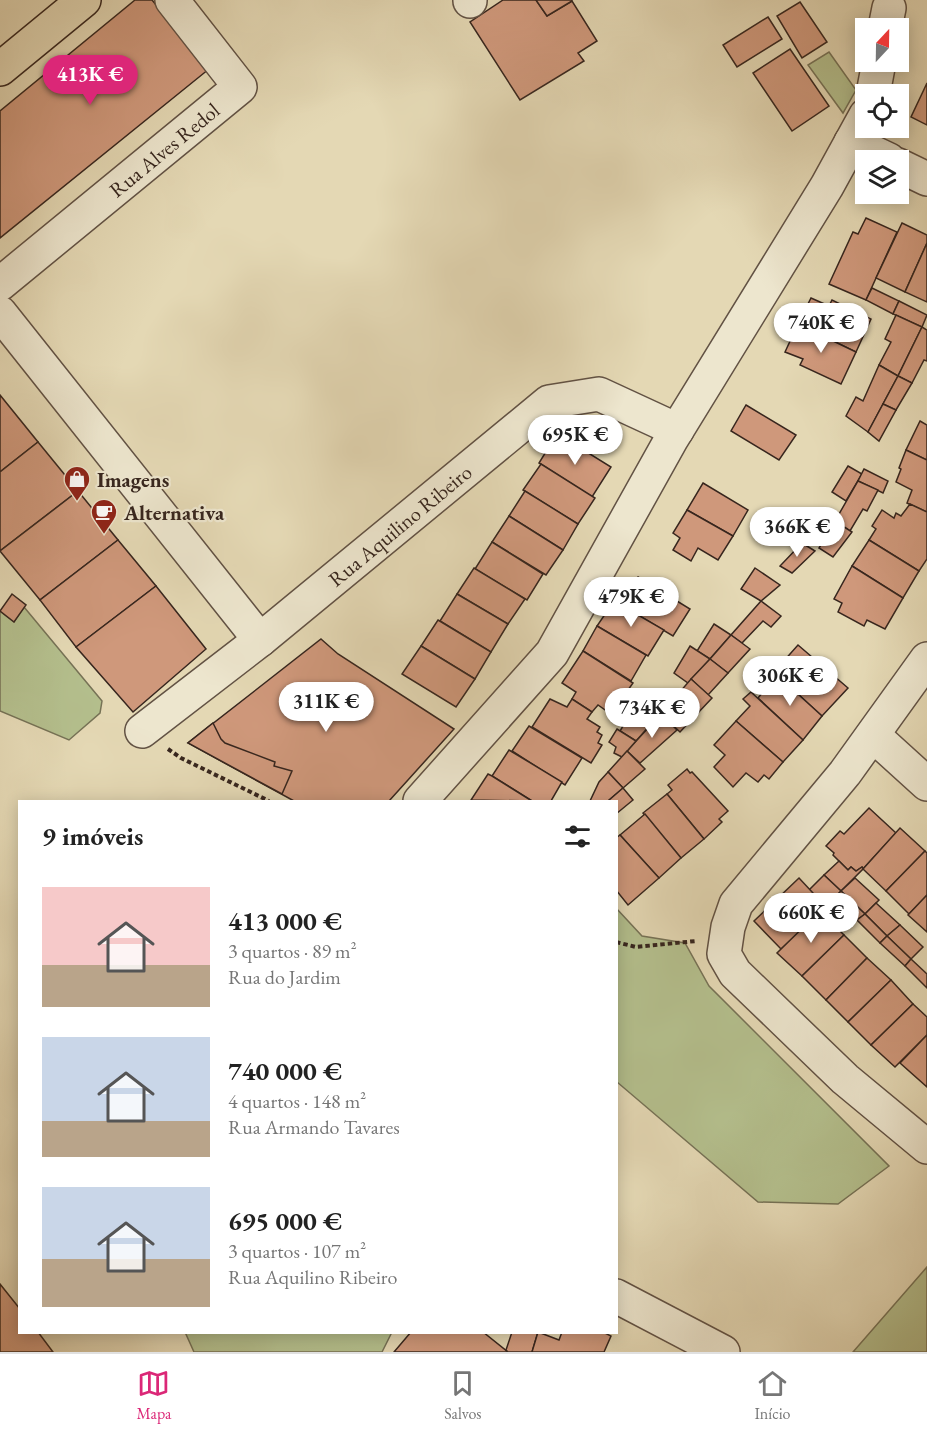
<!DOCTYPE html>
<html lang="pt">
<head>
<meta charset="utf-8">
<style>
	:root { --surface:#fff; --page:#f6f6f6; --text:#222; --muted:#767676; --line:#e0e0e0; --accent:#db2777 }
	body { margin:0; font-family:"EB Garamond",serif; background:var(--page); color:var(--text); height:100vh; display:flex; flex-direction:column; font-size:22px; white-space:nowrap }
	* { box-sizing:border-box; margin:0 }
	p { font-size:20px; color:var(--muted) }
	.icon { flex:none; width:33px; height:33px; fill:none; stroke:currentColor; stroke-width:2; stroke-linecap:round; stroke-linejoin:round }
	.map { position:relative; flex:1; overflow:hidden }
	.details { position:absolute; left:18px; top:800px; width:600px; height:534px; display:flex; flex-direction:column; background:var(--surface); border-radius:0px; box-shadow:0 3px 15px #0003 }
	.details>* { flex:none }
	.needle { width:39px; rotate:22deg }
	.controls { position:absolute; left:855px; top:18px; display:grid; gap:12px }
	.controls a { display:grid; place-items:center; width:54px; height:54px; border-radius:0px; background:var(--surface); box-shadow:0 3px 15px #0003; font-size:30px }
	.price { position:absolute; translate:-50% -51px; padding:0 14px; border-radius:21px; background:#fff; color:#222; font-size:20px; line-height:39px; filter:drop-shadow(0 2px 3px #0008) }
	.price::after { content:''; position:absolute; left:50%; top:36px; width:18px; height:14px; margin-left:-9px; background:inherit; clip-path:polygon(0 0,100% 0,50% 100%) }
	.price.active { background:var(--accent); color:#fff }
	ul { padding:0; list-style:none }
	li { display:flex; align-items:center; gap:18px; height:150px; padding:0 24px }
	li span { display:grid; place-items:center; flex:none; width:168px; height:120px; border-radius:0px; color:#555 }
	li>.icon { margin-inline-start:auto }
	span .icon { width:72px; height:72px; fill:#fffc; stroke-width:1 }
	li b { font-size:26px }
	h2 { display:flex; justify-content:space-between; align-items:center; height:72px; padding:0 24px; font-size:26px }
	.menu { display:flex; justify-content:space-around; align-items:center; height:84px; border-top:2px solid var(--line); background:var(--surface); font-size:16px; color:var(--muted) }
	.menu a { display:grid; justify-items:center; gap:3px }
	.menu .active { color:var(--accent) }
	.map>svg:first-child { display:block }
	.green { fill:#b4bf8d; stroke:#767256; stroke-width:1.5 }
	.building { fill:#cf987b; stroke:#37261e; stroke-width:1.5 }
	.lines { fill:none; stroke-linecap:round; stroke-linejoin:round }
	.minor-casing { stroke:#625244; stroke-width:36 }
	.major-casing { stroke:#37261e; stroke-width:36 }
	.path { stroke:#37261e; stroke-width:4; stroke-dasharray:4.5 3; stroke-linecap:butt }
	.minor { stroke:#ede6ce; stroke-width:33 }
	.major { stroke:#e4d8b4; stroke-width:33 }
	.labels { text-anchor:middle; dominant-baseline:central; stroke-width:4.5; stroke-linejoin:round; paint-order:stroke }
	.street-label { font-size:21px; fill:#37261e; stroke:#ede6ce }
	.poi-label { font-size:21px; font-weight:bold; fill:#37261e; stroke:#ede6ce; text-anchor:start }
</style>
</head>
<body>
<div class="map">
<svg width="927" height="1352" viewBox="0 0 927 1352">
	<rect width="100%" height="100%" fill="#e4d8b4"/>
	<filter id="stains"><feTurbulence type="fractalNoise" baseFrequency=".00333" numOctaves="4"/><feColorMatrix values="0 0 0 0 .2 0 0 0 0 .09 0 0 0 0 .02 0 0 0 .5 -.17"/></filter>
	<radialGradient id="worn" r=".72"><stop offset=".6" stop-color="#630" stop-opacity="0"/><stop offset="1" stop-color="#630" stop-opacity=".3"/></radialGradient>
	<!-- green -->
	<g class="green">
		<polygon points="829,52 856,90 843,113 808,65"/>
		<polygon points="24,607 102,701 100,713 69,740 0,711 0,611 14,622"/>
		<polygon points="616,908 642,936 685,943 709,986 889,1166 838,1204 758,1202 617,1082"/>
		<polygon points="927,1267 927,1352 853,1352"/>
		<polygon points="185,1332 392,1332 382,1352 194,1352"/>
	</g>
	<!-- building -->
	<g class="building">
		<polygon points="135,0 152,0 209,69 0,238 0,111"/>
		<polygon points="503,0 536,0 547,16 572,1 597,41 578,53 584,61 520,100 470,22"/>
		<polygon points="536,0 571,0 572,1 547,16"/>
		<polygon points="800,2 827,42 802,58 777,16"/>
		<polygon points="768,17 782,39 737,67 723,45"/>
		<polygon points="790,49 829,106 792,131 753,73"/>
		<polygon points="927,83 927,125 911,117"/>
		<polygon points="866,218 897,232 866,300 829,284 853,232 858,234"/>
		<polygon points="902,223 927,235 927,243 905,292 876,278"/>
		<polygon points="927,243 927,302 905,292"/>
		<polygon points="872,288 899,301 893,314 866,300"/>
		<polygon points="811,298 829,306 832,300 871,319 856,352 798,324"/>
		<polygon points="899,301 927,315 922,327 893,314"/>
		<polygon points="896,315 922,327 898,376 879,365 891,342 885,339"/>
		<polygon points="798,324 856,352 841,384 800,365 803,359 785,352"/>
		<polygon points="922,327 927,330 927,361 924,360 912,383 898,376"/>
		<polygon points="879,365 898,376 868,432 846,416 856,397 863,401"/>
		<polygon points="898,376 912,383 896,410 883,404"/>
		<polygon points="0,395 38,442 0,472"/>
		<polygon points="883,404 896,410 879,441 868,432"/>
		<polygon points="746,405 796,435 779,460 731,431"/>
		<polygon points="920,421 927,425 927,460 906,450"/>
		<polygon points="555,437 572,447 574,444 611,467 592,497 539,463"/>
		<polygon points="38,442 78,491 0,551 0,472"/>
		<polygon points="906,450 927,460 927,512 907,503 912,490 896,482 901,469 899,468"/>
		<polygon points="541,464 595,498 578,524 523,490"/>
		<polygon points="848,466 862,474 846,501 832,492"/>
		<polygon points="864,469 888,481 883,493 858,481"/>
		<polygon points="858,481 878,490 867,511 863,509 850,531 835,521"/>
		<polygon points="703,483 748,510 733,536 687,510"/>
		<polygon points="78,491 118,540 40,600 0,551"/>
		<polygon points="525,491 578,524 563,550 509,516"/>
		<polygon points="910,504 927,512 927,559 919,571 869,540 876,529 872,526 882,510 894,518 896,513 901,516"/>
		<polygon points="687,510 733,536 718,560 698,548 691,561 673,550 680,538 673,533"/>
		<polygon points="509,516 563,550 546,575 492,542"/>
		<polygon points="835,521 852,532 833,557 819,548"/>
		<polygon points="118,540 156,586 76,647 40,600"/>
		<polygon points="869,540 919,571 903,598 852,566"/>
		<polygon points="492,542 543,574 527,600 475,569"/>
		<polygon points="802,543 815,551 792,573 780,566"/>
		<polygon points="852,566 903,598 885,629 867,620 864,626 838,612 842,603 834,599"/>
		<polygon points="474,568 525,599 508,624 457,594"/>
		<polygon points="755,568 780,585 761,601 741,589"/>
		<polygon points="638,577 690,609 673,636 621,605"/>
		<polygon points="156,586 206,649 133,712 76,647"/>
		<polygon points="12,594 26,605 14,622 0,611"/>
		<polygon points="457,594 508,624 491,652 440,621"/>
		<polygon points="614,601 664,630 648,656 597,626"/>
		<polygon points="761,601 781,616 771,627 763,621 742,643 731,635"/>
		<polygon points="438,620 491,652 475,679 421,646"/>
		<polygon points="714,624 731,635 710,659 697,651"/>
		<polygon points="597,626 646,655 631,681 583,651"/>
		<polygon points="731,635 750,649 728,673 710,659"/>
		<polygon points="321,639 338,654 454,729 389,801 294,801 188,743"/>
		<polygon points="798,645 848,688 822,716 774,672"/>
		<polygon points="421,646 475,679 456,707 402,674"/>
		<polygon points="690,646 710,659 688,683 674,673"/>
		<polygon points="583,651 633,683 628,690 635,694 618,719 598,705 592,712 572,699 576,692 562,683"/>
		<polygon points="710,659 728,673 708,695 691,679"/>
		<polygon points="777,675 822,716 803,740 758,698"/>
		<polygon points="691,679 712,698 680,732 661,714"/>
		<polygon points="644,691 668,705 636,741 620,731"/>
		<polygon points="751,692 803,740 783,762 736,721 750,706 743,699"/>
		<polygon points="550,699 567,707 572,699 592,712 587,719 600,727 597,732 602,735 598,743 602,745 591,763 532,727"/>
		<polygon points="661,714 677,730 640,763 627,751"/>
		<polygon points="736,721 783,762 769,779 764,775 758,782 746,773 733,787 714,767 725,755 714,745"/>
		<polygon points="213,723 221,739 225,743 275,762 274,766 292,771 282,794 188,743"/>
		<polygon points="529,726 582,758 565,785 512,751"/>
		<polygon points="617,729 636,741 622,757 614,753 616,747 609,742"/>
		<polygon points="509,750 562,782 551,801 532,801 492,776"/>
		<polygon points="627,751 645,769 623,788 608,772"/>
		<polygon points="687,769 690,773 692,772 728,811 719,819 722,822 704,839 667,794 672,790 668,785"/>
		<polygon points="608,772 623,788 608,801 590,801 599,782"/>
		<polygon points="488,774 492,776 532,801 471,800"/>
		<polygon points="623,788 633,800 616,814 616,801 608,801"/>
		<polygon points="667,794 704,839 681,858 643,813"/>
		<polygon points="869,808 896,833 863,869 862,867 856,871 851,867 848,870 833,855 834,853 826,846 840,831 844,834"/>
		<polygon points="645,814 681,858 659,878 620,835"/>
		<polygon points="900,828 925,851 886,891 863,869"/>
		<polygon points="620,835 659,878 628,905 616,890 616,838"/>
		<polygon points="925,851 927,853 927,895 909,914 886,891"/>
		<polygon points="839,861 848,870 851,867 856,871 862,867 863,869 841,891 824,875"/>
		<polygon points="824,875 841,891 826,907 809,890"/>
		<polygon points="799,878 826,907 781,949 754,921"/>
		<polygon points="855,878 879,900 865,914 841,891"/>
		<polygon points="841,891 865,914 857,920 834,898"/>
		<polygon points="927,895 927,932 908,915"/>
		<polygon points="876,903 900,925 887,936 865,914"/>
		<polygon points="820,911 844,935 802,976 777,953"/>
		<polygon points="865,914 887,936 880,943 857,920"/>
		<polygon points="900,925 923,947 911,959 887,936"/>
		<polygon points="844,935 867,958 826,1000 802,976"/>
		<polygon points="887,936 911,959 905,966 880,943"/>
		<polygon points="867,958 891,980 848,1022 826,1000"/>
		<polygon points="911,959 927,974 927,988 905,966"/>
		<polygon points="891,980 913,1004 871,1045 848,1022"/>
		<polygon points="913,1004 927,1017 927,1035 895,1067 871,1045"/>
		<polygon points="927,1035 927,1087 900,1063"/>
		<polygon points="0,1284 20,1309 20,1332 38,1332 53,1352 0,1352"/>
		<polygon points="411,1332 483,1332 508,1352 394,1352"/>
		<polygon points="512,1332 538,1332 532,1352 508,1352 506,1350"/>
		<polygon points="538,1332 559,1340 562,1332 603,1332 611,1336 604,1352 532,1352"/>
	</g>
	<g class="lines">
		<!-- minor casing -->
		<g class="minor-casing">
			<g id="minor">
				<polyline points="470,0 470,1"/>
				<polyline points="885,28 889,8"/>
				<polyline points="873,94 879,62"/>
				<polyline points="851,142 889,160"/>
				<polyline points="898,165 927,179"/>
				<path id="s1" d="M0,284L240,87L172,0"/>
				<polyline points="0,313 260,640"/>
				<polyline points="927,659 845,773 736,904 728,927 724,954 735,973 845,1079 927,1147"/>
				<path id="s2" d="M142,731L260,640L549,402L599,394L677,430"/>
				<polyline points="873,735 927,784"/>
				<polyline points="420,801 552,653 672,438 827,186 866,115"/>
				<polyline points="616,1296 723,1352"/>
			</g>
		</g>
		<!-- major casing -->
		<g class="major-casing">
			<polyline id="major" points="0,69 84,0"/>
		</g>
		<!-- path -->
		<g class="path">
			<polyline points="168,749 181,758 269,801"/>
			<polyline points="616,942 636,947 696,941"/>
		</g>
		<!-- minor -->
		<use href="#minor" class="minor"/>
		<!-- major -->
		<use href="#major" class="major"/>
	</g>
	<!-- icons -->
	<defs>
		<g id="shop-pin" transform="scale(1.35)"><path d="M0 17L-7.5 6A9.5 9.5 0 1 1 7.5 6Z" fill="#8f2418" stroke="#ede6ce"/><path d="M-5-2.5h2.3a2.7 3.5 0 0 1 5.4 0H5L5.5 6h-11ZM-1.5-2.5h3a1.5 2.3 0 0 0-3 0Z" fill="#fff"/></g>
		<g id="cafe-pin" transform="scale(1.35)"><path d="M0 17L-7.5 6A9.5 9.5 0 1 1 7.5 6Z" fill="#8f2418" stroke="#ede6ce"/><path d="M-5.5-4.5H6V0H3Q3 3.5 0 3.5H-2.5Q-5.5 3.5-5.5 0ZM3-3.2v2h1.7v-2ZM-6 4.5H4V6H-6Z" fill="#fff"/></g>
	</defs>
	<g fill-rule="evenodd">
		<use href="#shop-pin" x="77" y="479"/>
		<use href="#cafe-pin" x="104" y="512"/>
	</g>
	<g class="labels">
		<!-- street labels -->
		<g class="street-label">
			<text stroke="none"><textPath href="#s1" startOffset="212">Rua Alves Redol</textPath></text>
			<text stroke="none"><textPath href="#s2" startOffset="330">Rua Aquilino Ribeiro</textPath></text>
		</g>
		<!-- poi labels -->
		<g class="poi-label">
			<text x="97" y="479">Imagens</text>
			<text x="124" y="512">Alternativa</text>
		</g>
	</g>
	<rect width="100%" height="100%" filter="url(#stains)"/>
	<rect width="100%" height="100%" fill="url(#worn)"/>
</svg>
<div class="controls">
<a><svg class="needle" viewBox="-14 -14 28 28"><path d="M0-13l5 13h-10z" fill="#e53935"/><path d="M0 13l5-13h-10z" fill="#767676"/></svg></a>
<a><svg class="icon" aria-label="locate" viewBox="0 0 24 24"><circle cx="12" cy="12" r="6"/><path d="M12 2v4M12 18v4M2 12h4M18 12h4"/></svg></a>
<a><svg class="icon" aria-label="layers" viewBox="0 0 24 24"><path d="M12 4l9 5-9 5-9-5zM3 14l9 5 9-5"/></svg></a>
</div>
<b class="price active" style="left:90px;top:106px">413K €</b>
<b class="price" style="left:821px;top:354px">740K €</b>
<b class="price" style="left:575px;top:466px">695K €</b>
<b class="price" style="left:797px;top:558px">366K €</b>
<b class="price" style="left:631px;top:628px">479K €</b>
<b class="price" style="left:790px;top:707px">306K €</b>
<b class="price" style="left:326px;top:733px">311K €</b>
<b class="price" style="left:652px;top:739px">734K €</b>
<b class="price" style="left:811px;top:944px">660K €</b>
<section class="details">
<h2>9 imóveis<svg class="icon" aria-label="filters" viewBox="0 0 24 24"><path d="M4 7h16M4 17h16"/><circle cx="9" cy="7" r="2"/><circle cx="15" cy="17" r="2"/></svg></h2>
<ul>
<li><span style="background:linear-gradient(#f6c9c9 65%,#b9a48a 0)"><svg class="icon" aria-label="home" viewBox="0 0 24 24"><path d="M3 11l9-7 9 7M6 9v11h12V9"/></svg></span><div><b>413 000 €</b><p>3 quartos · 89 m²</p><p>Rua do Jardim</p></div></li>
<li><span style="background:linear-gradient(#c9d6e8 70%,#b9a48a 0)"><svg class="icon" aria-label="home" viewBox="0 0 24 24"><path d="M3 11l9-7 9 7M6 9v11h12V9"/></svg></span><div><b>740 000 €</b><p>4 quartos · 148 m²</p><p>Rua Armando Tavares</p></div></li>
<li><span style="background:linear-gradient(#c9d6e8 60%,#b9a48a 0)"><svg class="icon" aria-label="home" viewBox="0 0 24 24"><path d="M3 11l9-7 9 7M6 9v11h12V9"/></svg></span><div><b>695 000 €</b><p>3 quartos · 107 m²</p><p>Rua Aquilino Ribeiro</p></div></li>
</ul>
</section>
</div>
<nav class="menu">
<a class="active"><svg class="icon" aria-label="map" viewBox="0 0 24 24"><path d="M3 6l6-2 6 2 6-2v14l-6 2-6-2-6 2zM9 4v14M15 6v14"/></svg>Mapa</a>
<a><svg class="icon" aria-label="saved" viewBox="0 0 24 24"><path d="M7 4h10v16l-5-4-5 4z"/></svg>Salvos</a>
<a><svg class="icon" aria-label="home" viewBox="0 0 24 24"><path d="M3 11l9-7 9 7M6 9v11h12V9"/></svg>Início</a>
</nav>
</body>
</html>
